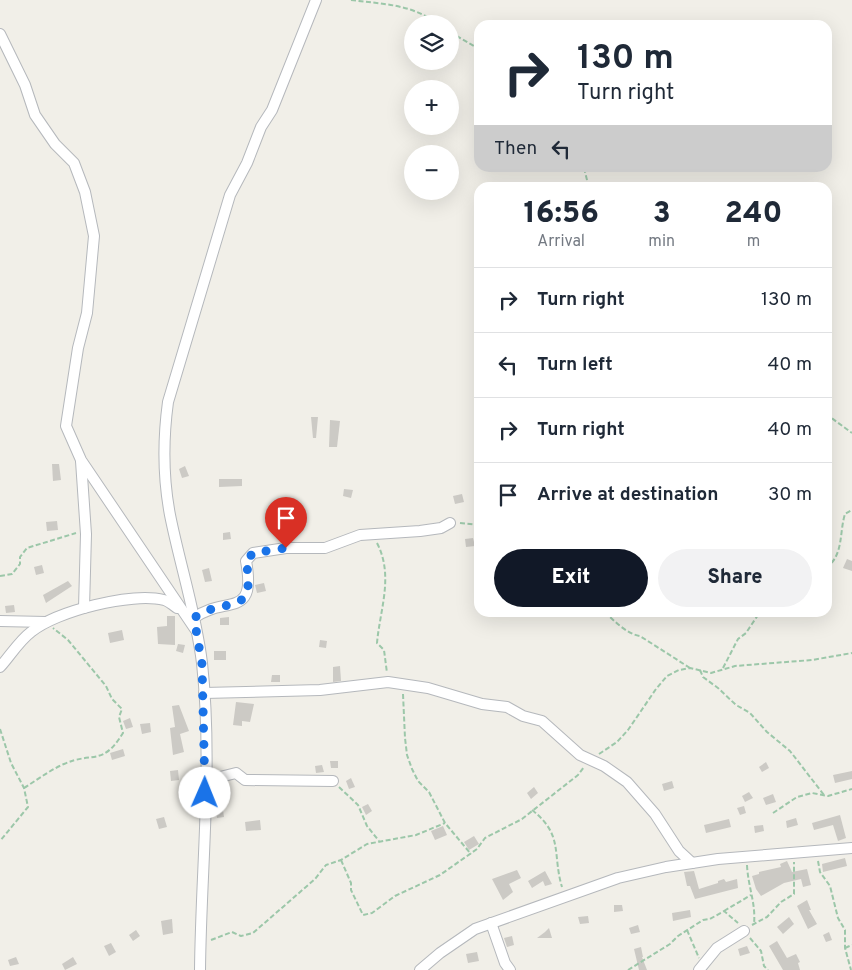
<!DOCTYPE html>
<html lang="en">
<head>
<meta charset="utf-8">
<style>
  :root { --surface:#fff; --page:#f2f2f3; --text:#1f2937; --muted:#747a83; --line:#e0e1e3; --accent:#111827 }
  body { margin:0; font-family:Overpass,sans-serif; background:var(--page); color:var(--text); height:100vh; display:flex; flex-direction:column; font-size:19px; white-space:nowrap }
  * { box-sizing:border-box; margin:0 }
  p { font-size:16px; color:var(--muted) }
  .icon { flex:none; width:28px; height:28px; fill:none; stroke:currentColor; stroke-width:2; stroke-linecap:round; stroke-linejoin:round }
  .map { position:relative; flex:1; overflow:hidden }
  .sheet { position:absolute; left:474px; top:182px; width:358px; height:435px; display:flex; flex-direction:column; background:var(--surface); border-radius:15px; box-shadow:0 5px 20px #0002 }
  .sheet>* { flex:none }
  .hud { position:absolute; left:474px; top:20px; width:358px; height:152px; border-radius:15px; box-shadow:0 5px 20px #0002; background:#fff; color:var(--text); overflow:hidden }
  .controls { position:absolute; left:404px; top:15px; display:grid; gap:10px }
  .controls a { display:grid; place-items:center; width:55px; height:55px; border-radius:50%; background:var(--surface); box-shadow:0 5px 20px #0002; font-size:25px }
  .pin { position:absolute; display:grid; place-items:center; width:42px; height:42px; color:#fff; margin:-51px -21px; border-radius:50% 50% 50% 0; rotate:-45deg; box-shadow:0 0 5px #0007 }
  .pin .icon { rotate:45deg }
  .me { position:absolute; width:55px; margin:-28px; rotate:1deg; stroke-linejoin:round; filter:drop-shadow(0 0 4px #0008) }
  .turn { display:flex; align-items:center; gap:18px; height:105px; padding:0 20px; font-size:22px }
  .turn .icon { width:65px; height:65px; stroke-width:2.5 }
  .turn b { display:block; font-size:35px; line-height:42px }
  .then { display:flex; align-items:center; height:48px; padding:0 20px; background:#0003; gap:10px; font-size:19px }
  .eta { display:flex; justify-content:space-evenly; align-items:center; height:85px; text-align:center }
  .eta b { font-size:30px; font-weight:800; line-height:35px }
  .primary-button { display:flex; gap:10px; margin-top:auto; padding:10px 20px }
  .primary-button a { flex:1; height:58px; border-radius:30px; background:var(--accent); color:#fff; font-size:20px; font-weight:800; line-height:58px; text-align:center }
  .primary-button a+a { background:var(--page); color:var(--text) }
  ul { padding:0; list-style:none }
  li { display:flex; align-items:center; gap:15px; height:65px; padding:0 20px; border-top:1px solid var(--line) }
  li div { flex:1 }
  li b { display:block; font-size:19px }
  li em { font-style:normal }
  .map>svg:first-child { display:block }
</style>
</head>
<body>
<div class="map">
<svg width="852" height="970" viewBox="0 0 852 970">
  <rect width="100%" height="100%" fill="#f1efe8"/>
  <!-- building -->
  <g fill="#cccac5">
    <path d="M311,417H318L316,438H313Z"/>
    <path d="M330,420L340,421L337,447H329Z"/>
    <path d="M52,464H59L61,480L53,481Z"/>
    <path d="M185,466L189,476L182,478L179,469Z"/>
    <path d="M219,479H242V486L219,487Z"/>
    <path d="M344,489L353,490L351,498L343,496Z"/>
    <path d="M462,494L464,502L455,504L453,496Z"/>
    <path d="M57,521L58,530L47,531L46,522Z"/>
    <path d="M230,532L231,539L223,540V533Z"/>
    <path d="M473,538L475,546L466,547L465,539Z"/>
    <path d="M847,559L852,561V571L843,568Z"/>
    <path d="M42,565L44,573L36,575L34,567Z"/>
    <path d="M209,568L212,581L205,582L202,570Z"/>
    <path d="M68,581L72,586L46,603L43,595Z"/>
    <path d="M264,583L266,591L257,593L255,585Z"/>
    <path d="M14,605L15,612L6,613L5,606Z"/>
    <path d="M167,616H175V645L158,644L157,627L167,626Z"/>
    <path d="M229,617V625H220V618Z"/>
    <path d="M122,630L124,640L110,643L108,633Z"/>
    <path d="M320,640L327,641L326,648L319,647Z"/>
    <path d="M178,644L185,645L183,653L176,651Z"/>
    <rect x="214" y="651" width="12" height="9"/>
    <path d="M340,666L341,681L333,682V667Z"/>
    <path d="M272,675H280V682H271Z"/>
    <path d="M236,702L254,704L250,722L242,721V726L233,725Z"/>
    <path d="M179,705L189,731L180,734L184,752L173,755L170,728L175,727L172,706Z"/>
    <path d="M130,718L133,727L126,729L123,721Z"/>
    <path d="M150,723L151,732L142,734L140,724Z"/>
    <path d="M123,749L125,756L112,760L110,753Z"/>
    <path d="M330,761H338V768H331Z"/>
    <path d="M766,762L769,768L762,772L759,767Z"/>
    <path d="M322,765L324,772L316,773L315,766Z"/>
    <path d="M178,770L179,780L171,781L170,771Z"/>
    <path d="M852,771V779L835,783L833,775Z"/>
    <path d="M351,778L355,787L349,789L346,781Z"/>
    <path d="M672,781L674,788L664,791L662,784Z"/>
    <path d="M534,787L538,793L531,799L527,793Z"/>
    <path d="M749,792L753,798L745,802L742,796Z"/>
    <path d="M773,794L776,802L766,805L763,798Z"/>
    <path d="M368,804L372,811L366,815L362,807Z"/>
    <path d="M744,806L746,813L740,815L737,808Z"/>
    <path d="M223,810L224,817L217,818L216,812Z"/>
    <path d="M840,815L846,838L838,841L833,825L814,830L812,823Z"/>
    <path d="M164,817L167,827L159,829L156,819Z"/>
    <path d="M796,818L798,825L787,828L786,821Z"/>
    <path d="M729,819L731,827L706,833L704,825Z"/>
    <path d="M260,820L261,830L246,831L245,822Z"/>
    <path d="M763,825L764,831L755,833L754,826Z"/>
    <path d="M443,826L447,835L435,840L431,831Z"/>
    <path d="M474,836L479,844L469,850L464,842Z"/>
    <path d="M845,858L847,866L823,872L822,864Z"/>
    <path d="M787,861L792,872L807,869L811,885L803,887L801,879L784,883L761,896L756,889L752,876L759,874V872L781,867L780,864Z"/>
    <path d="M517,870L521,878L509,884L513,892L503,900L492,879Z"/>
    <path d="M545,871L552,884L545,886L543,881L532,888L528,881Z"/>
    <path d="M694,871L699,889L718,883V881L724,879L726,882L737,879L738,888L695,899L690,886H687L684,872Z"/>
    <path d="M807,900L811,910H809L817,924L808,929L797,906Z"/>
    <path d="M614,905H622L623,911L614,912Z"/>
    <path d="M690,910L691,917L673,921L672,913Z"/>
    <path d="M588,916L589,923L580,924L578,917Z"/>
    <path d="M789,917L794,924L783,934L777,927Z"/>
    <path d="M172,919L173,933L163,935L161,921Z"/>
    <path d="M638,925L640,932L631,934L629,928Z"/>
    <path d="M549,928L552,938H537L545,932Z"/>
    <path d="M136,930L140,936L133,941L129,935Z"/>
    <path d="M829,932L832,940L826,942L823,935Z"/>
    <path d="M512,936L514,945L507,947L504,938Z"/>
    <path d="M777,941L787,958L796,954L800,962L798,963L800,970H783L769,946Z"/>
    <path d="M111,943L116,952L109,956L104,946Z"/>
    <path d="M747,946L750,953L740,956L738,949Z"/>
    <path d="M641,947L643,957H642L647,970H639L634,949Z"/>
    <path d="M477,952L479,961L468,963L466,954Z"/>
    <path d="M16,957L19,964L10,966L8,960Z"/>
    <path d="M73,957L77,964L65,970L62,964Z"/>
  </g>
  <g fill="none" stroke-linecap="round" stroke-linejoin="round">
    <!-- minor casing -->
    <g stroke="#b5b8bc" stroke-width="12">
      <g id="minor">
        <path d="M0,34L25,85L35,115L55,144L74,163L85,192L94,236L87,313L78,348L66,426L81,460L195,629"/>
        <path d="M81,461L86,534L84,608"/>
        <path d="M194,618C225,595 257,620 246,561L253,553L286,548H325L360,535L420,531L441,528L450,523"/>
        <path d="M0,621L46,622"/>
        <path d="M0,667C10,656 19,641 31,632C56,611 132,592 164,600C168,601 173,605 177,608"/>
        <path d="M204,693L320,690L388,682L428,688L482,704L507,707L523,716L542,721L580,755L604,766L627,782L655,814L679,851L692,863"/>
        <path d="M205,777H220L236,773L245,780L333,781"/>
        <path d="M491,923L505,963L510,970"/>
        <path d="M200,970C201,868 213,765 202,663C196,613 180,565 170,515C163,478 163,439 168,402L230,195L247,163L261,127L272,110L316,0"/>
        <path d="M420,970L440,953L475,929L618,878L666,867L718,859L852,848"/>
        <path d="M699,970L717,948L744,931"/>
      </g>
    </g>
    <!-- path -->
    <g stroke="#9cc7a9" stroke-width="2" stroke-dasharray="5 2.5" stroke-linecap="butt">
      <path d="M351,0C382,4 412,4 438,24"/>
      <path d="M450,32L479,49"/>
      <path d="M584,168L589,188"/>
      <path d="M826,414L852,433"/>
      <path d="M460,523L479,525"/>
      <path d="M377,543C394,576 380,609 377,643L384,650L387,673"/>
      <path d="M826,568C844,555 839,533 845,514L852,510"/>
      <path d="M0,576L12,574L20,564V557L27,548L76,533"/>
      <path d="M605,612C614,621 627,634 640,636L690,668"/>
      <path d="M723,668L738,639L746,633L760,612"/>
      <path d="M700,670L703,677L718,688L736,705L750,713L767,732L790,751L824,795"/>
      <path d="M403,694L405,738L407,755L412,769L418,781L429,792L445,823L471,854"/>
      <path d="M0,729L11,763L24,788L28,807L0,841"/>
      <path d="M599,754L617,742L628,730L656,689L667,676L679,670L690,668L711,673L735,666L812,660L852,653"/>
      <path d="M339,787L358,805L367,826L379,841"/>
      <path d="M24,788C37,780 50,770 64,764C93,751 102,767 123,733L119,717L122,709L112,699L106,686L68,640L53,628"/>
      <path d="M532,810C564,835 552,854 562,887"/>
      <path d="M773,813L797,797L812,793L828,796L852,789"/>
      <path d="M341,860L351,883V890L363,915L372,913L395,896L440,875L477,849L485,838L522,819L578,775L584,767"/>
      <path d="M818,861L820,872L830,886L838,918L845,930V948L851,970"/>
      <path d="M747,865C748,887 756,903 754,924"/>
      <path d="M724,911L751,895"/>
      <path d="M752,925L767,917L781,902L794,894V862"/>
      <path d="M687,930L699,958"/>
      <path d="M750,938L761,951L764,966L768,970"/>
      <path d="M211,940L232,932L241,936L253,933L315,879L326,865L341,860L367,844L416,835L445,823"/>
      <path d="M845,948L852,945"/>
      <path d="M628,970L670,944L678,936L703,920L710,919L724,911L738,923"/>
    </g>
    <!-- minor -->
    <use href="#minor" stroke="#fff" stroke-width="10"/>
  </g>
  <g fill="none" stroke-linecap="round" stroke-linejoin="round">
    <!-- route -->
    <path stroke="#1a73e8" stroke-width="9" stroke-dasharray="0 16.2" d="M205,793L202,664L194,618C225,595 257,620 246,561L253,553L286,548"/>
  </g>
</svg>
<div class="controls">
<a><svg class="icon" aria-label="layers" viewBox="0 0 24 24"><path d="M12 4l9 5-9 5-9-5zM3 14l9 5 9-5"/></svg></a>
<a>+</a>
<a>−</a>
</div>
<div class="pin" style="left:286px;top:548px;background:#d93025"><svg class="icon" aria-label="arrive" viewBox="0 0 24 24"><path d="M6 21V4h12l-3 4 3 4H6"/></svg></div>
<svg class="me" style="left:205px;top:793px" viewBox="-20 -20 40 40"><circle r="19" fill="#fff"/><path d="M0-13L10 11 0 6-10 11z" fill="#1a73e8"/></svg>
<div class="hud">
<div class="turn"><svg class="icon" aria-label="right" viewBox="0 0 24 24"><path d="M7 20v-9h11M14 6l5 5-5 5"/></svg><div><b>130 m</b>Turn right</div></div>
<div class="then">Then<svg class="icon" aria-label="left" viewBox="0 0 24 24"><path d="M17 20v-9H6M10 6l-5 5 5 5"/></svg></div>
</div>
<section class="sheet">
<div class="eta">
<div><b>16:56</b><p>Arrival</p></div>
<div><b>3</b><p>min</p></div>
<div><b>240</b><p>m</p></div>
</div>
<ul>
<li><svg class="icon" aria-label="right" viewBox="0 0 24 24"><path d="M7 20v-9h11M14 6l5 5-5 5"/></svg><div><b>Turn right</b></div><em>130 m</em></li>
<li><svg class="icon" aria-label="left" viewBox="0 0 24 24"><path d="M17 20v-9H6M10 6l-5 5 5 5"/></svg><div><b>Turn left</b></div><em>40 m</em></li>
<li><svg class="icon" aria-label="right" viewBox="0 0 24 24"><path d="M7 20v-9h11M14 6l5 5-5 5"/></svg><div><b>Turn right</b></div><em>40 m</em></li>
<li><svg class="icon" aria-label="arrive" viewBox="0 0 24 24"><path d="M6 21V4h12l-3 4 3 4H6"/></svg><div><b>Arrive at destination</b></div><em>30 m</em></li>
</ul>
<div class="primary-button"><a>Exit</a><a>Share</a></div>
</section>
</div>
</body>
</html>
